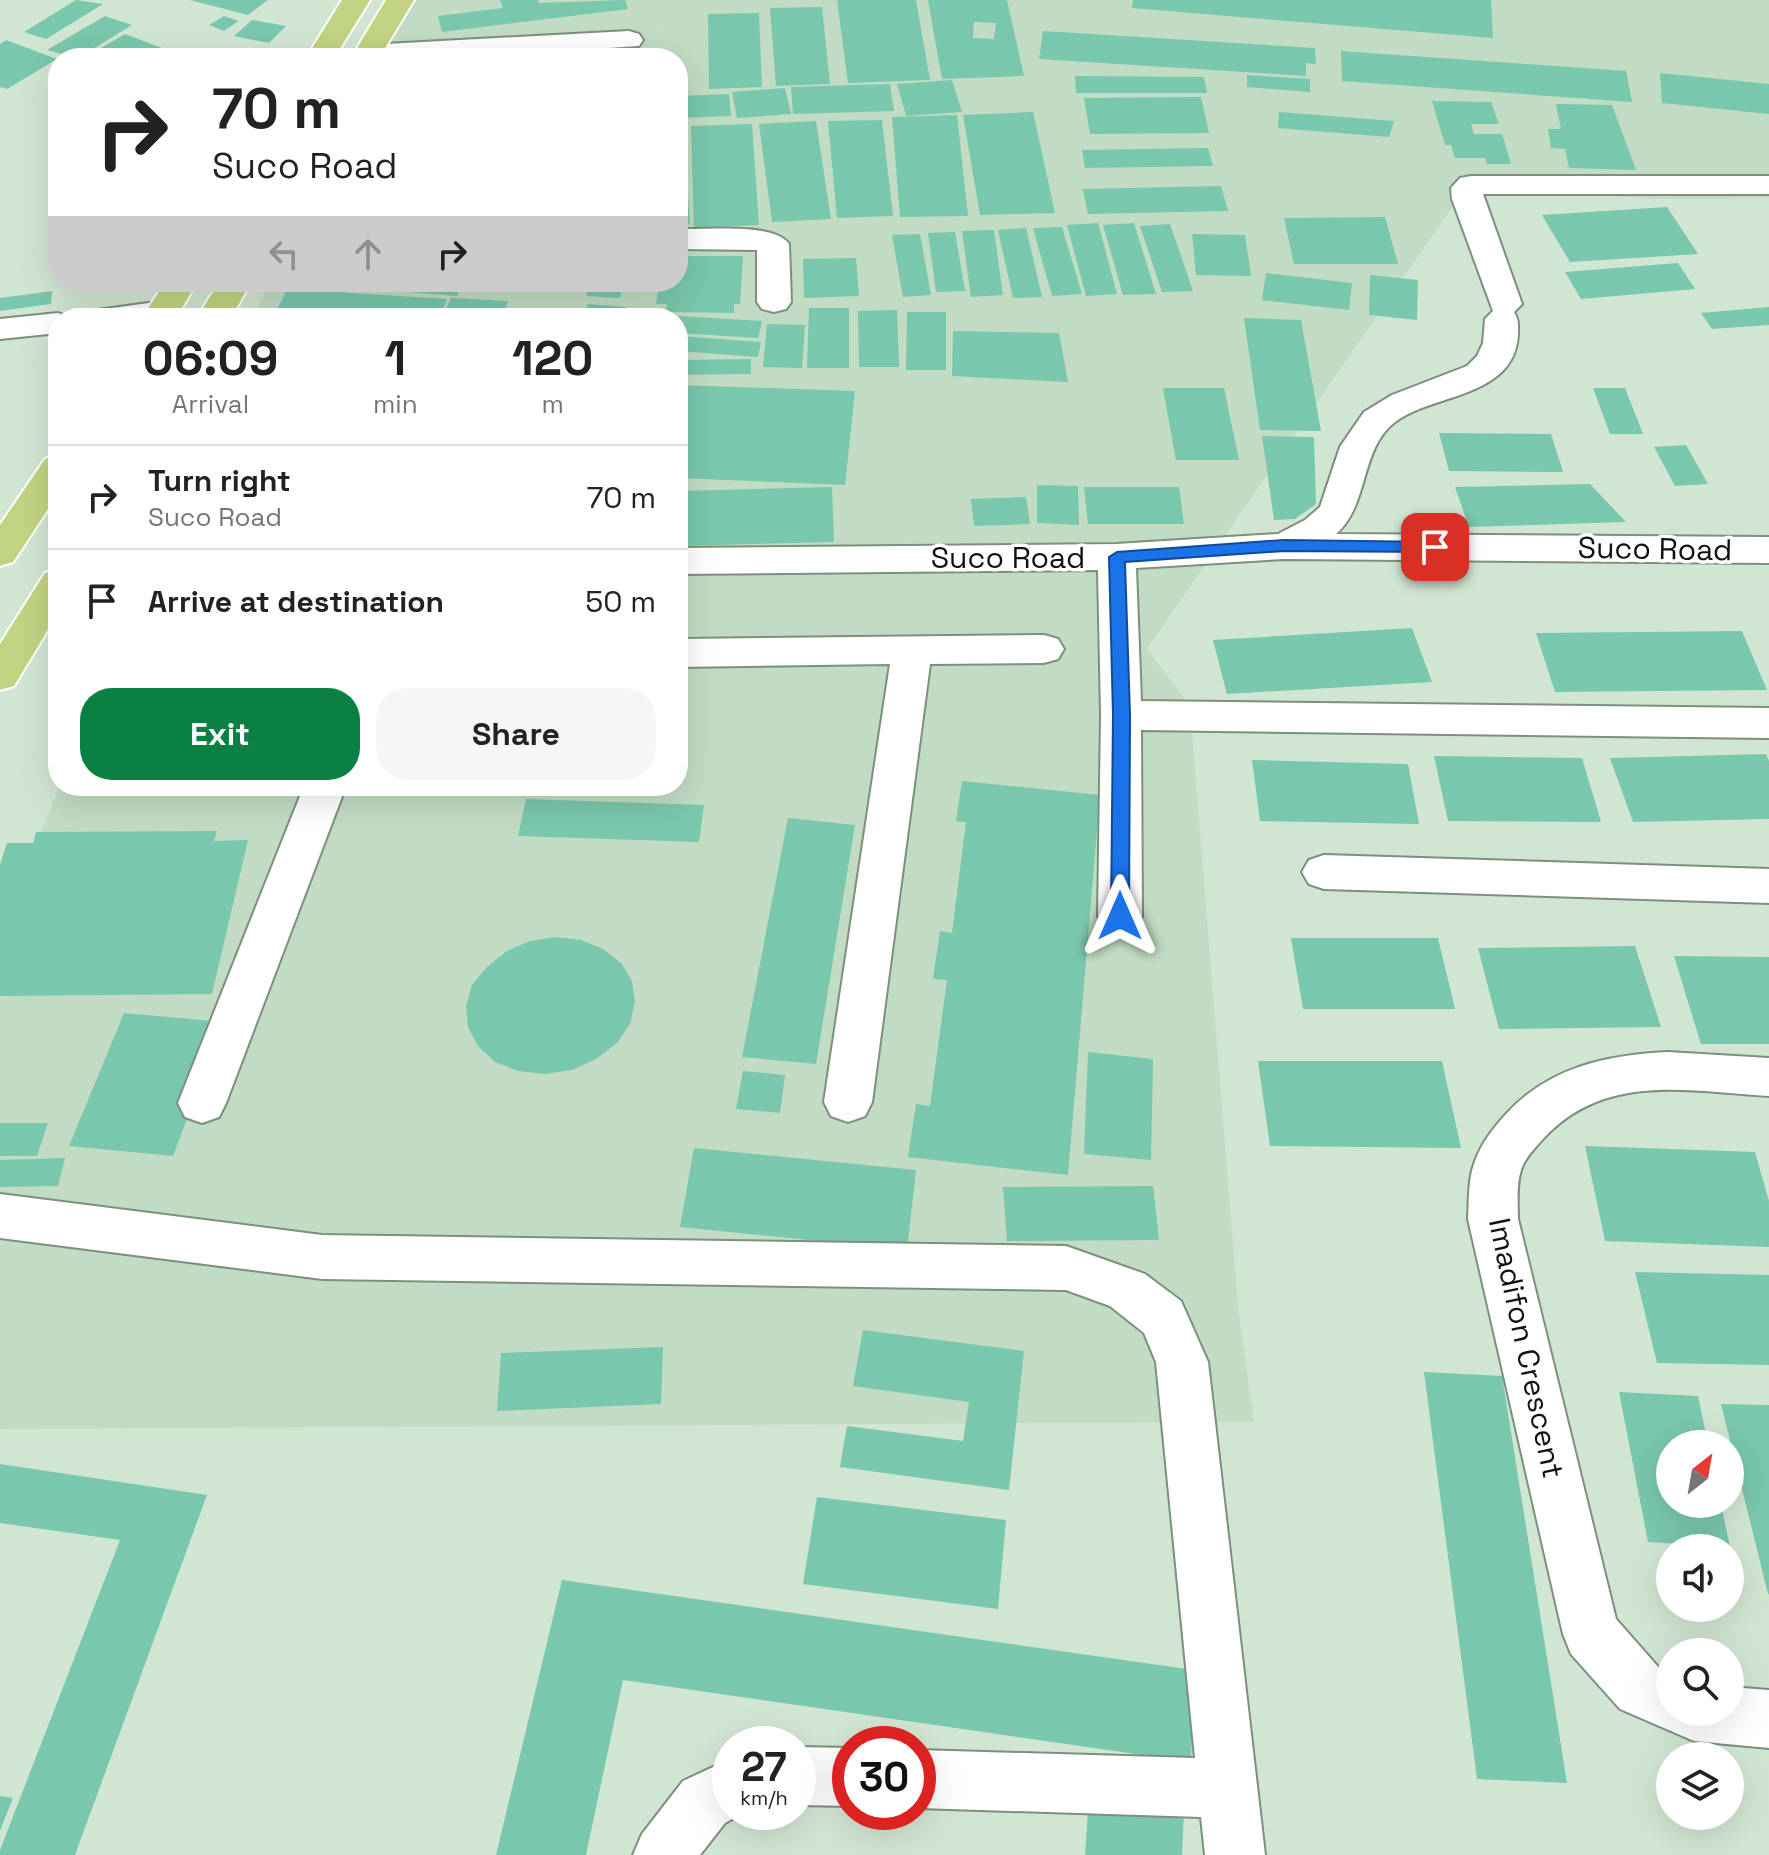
<!DOCTYPE html>
<html lang="en">
<head>
<meta charset="utf-8">
<style>
  :root { --surface:#fff; --page:#f6f6f6; --text:#222; --muted:#767676; --line:#e0e0e0; --accent:#0b8043 }
  body { margin:0; font-family:"Space Grotesk",sans-serif; background:var(--page); color:var(--text); height:100vh; display:flex; flex-direction:column; font-size:30px; white-space:nowrap }
  * { box-sizing:border-box; margin:0 }
  p { font-size:26px; color:var(--muted) }
  .icon { flex:none; width:44px; height:44px; fill:none; stroke:currentColor; stroke-width:2; stroke-linecap:round; stroke-linejoin:round }
  .map { position:relative; flex:1; overflow:hidden }
  .drawer { position:absolute; left:48px; top:308px; width:640px; height:488px; display:flex; flex-direction:column; background:var(--surface); border-radius:32px; box-shadow:0 8px 32px #0002 }
  .drawer>* { flex:none }
  .top-card { position:absolute; left:48px; top:48px; width:640px; height:244px; border-radius:32px; box-shadow:0 8px 32px #0002; background:#fff; color:var(--text); overflow:hidden }
  .needle { width:52px; rotate:31deg }
  .controls { position:absolute; left:1656px; top:1430px; display:grid; gap:16px }
  .controls a { display:grid; place-items:center; width:88px; height:88px; border-radius:50%; background:var(--surface); box-shadow:0 8px 32px #0002; font-size:40px }
  .speed { position:absolute; left:712px; top:1726px; display:flex; gap:16px; font-size:40px; font-weight:700; text-align:center }
  .speed>* { display:grid; place-content:center; width:104px; height:104px; border-radius:50%; background:var(--surface); box-shadow:0 8px 32px #0002; line-height:1 }
  .speed small { font-size:20px; font-weight:400 }
  .speed .limit { border:12px solid #d22; background:#fff; color:#111 }
  .pin { position:absolute; display:grid; place-items:center; width:68px; height:68px; color:#fff; margin:-34px; border-radius:16px; box-shadow:0 4px 12px #0006 }
  .me { position:absolute; width:88px; margin:-44px; rotate:0deg; stroke-linejoin:round; filter:drop-shadow(0 0 6px #0008) }
  .turn { display:flex; align-items:center; gap:28px; height:168px; padding:0 32px; font-size:36px }
  .turn .icon { width:104px; height:104px; stroke-width:2.5 }
  .turn b { display:block; font-size:56px; line-height:68px }
  .lanes { display:flex; align-items:center; height:76px; padding:0 32px; background:#0003; justify-content:center; gap:40px; direction:ltr }
  .lanes .off { opacity:.35 }
  .eta { display:flex; justify-content:space-evenly; align-items:center; height:136px; text-align:center }
  .eta b { font-size:48px; font-weight:600; line-height:56px }
  .primary-button { display:flex; gap:16px; margin-top:auto; padding:16px 32px }
  .primary-button a { flex:1; height:92px; border-radius:32px; background:var(--accent); color:#fff; font-size:32px; font-weight:600; line-height:92px; text-align:center }
  .primary-button a+a { background:var(--page); color:var(--text) }
  ul { padding:0; list-style:none }
  li { display:flex; align-items:center; gap:24px; height:104px; padding:0 32px; border-top:2px solid var(--line) }
  li div { flex:1 }
  li b { display:block; font-size:30px }
  li em { font-style:normal }
  .map>svg:first-child { display:block }
</style>
</head>
<body>
<div class="map">
<svg width="1769" height="1855" viewBox="0 0 1769 1855">
  <rect width="100%" height="100%" fill="#d1e6d2"/>
  <!-- built -->
  <path fill="#c1dcc2" d="M415,0H1769V198L1658,199L1466,187L1147,649L1190,706L1238,1307L1254,1422L0,1429V932L60,786H678V318H252L270,282H678V58H378Z"/>
  <!-- building -->
  <g fill="#79c7ac" fill-rule="evenodd">
    <path d="M76,0L103,4L46,39L24,32Z"/>
    <path d="M190,0H268L248,15Z"/>
    <path d="M500,0H538L539,3L625,0L628,9L442,32L438,16L503,8Z"/>
    <path d="M837,0H916L930,80L848,83Z"/>
    <path d="M928,0H1007L1024,76L942,79ZM974,22L996,23L994,39L973,38Z"/>
    <path d="M1133,0H1491L1493,38L1132,8Z"/>
    <path d="M822,7L830,84L776,86L770,8Z"/>
    <path d="M759,13L762,87L709,89L708,14Z"/>
    <path d="M105,16L132,25L78,58L47,50Z"/>
    <path d="M224,16L239,21L224,31L209,25Z"/>
    <path d="M252,20L286,26L269,43L234,36Z"/>
    <path d="M1043,31L1315,48L1316,64L1306,63V76L1039,59Z"/>
    <path d="M125,34L188,58H84Z"/>
    <path d="M6,40L57,59L7,89L0,87V44Z"/>
    <path d="M1341,51L1626,71L1632,102L1342,81Z"/>
    <path d="M1660,73L1769,84V114L1662,103Z"/>
    <path d="M1247,75L1310,79V92L1247,87Z"/>
    <path d="M1075,76L1204,77L1207,93H1076Z"/>
    <path d="M952,80L962,112L906,116L897,84Z"/>
    <path d="M890,84L894,111L793,114L791,87Z"/>
    <path d="M785,88L791,114L737,118L732,92Z"/>
    <path d="M729,94L731,116L678,118V96Z"/>
    <path d="M1201,97L1209,133L1090,134L1084,98Z"/>
    <path d="M1432,101L1491,102L1499,124H1471L1474,134H1502L1511,164H1487L1485,158H1455L1451,145H1445Z"/>
    <path d="M1556,104L1612,105L1636,170L1569,168L1565,149L1551,148L1548,129H1561Z"/>
    <path d="M1033,112L1055,213L980,215L963,115Z"/>
    <path d="M1279,112L1394,121L1389,137L1278,128Z"/>
    <path d="M957,115L968,216L900,217L892,117Z"/>
    <path d="M882,120L893,216L837,218L828,121Z"/>
    <path d="M816,121L831,219L772,222L759,124Z"/>
    <path d="M752,124L759,225L694,228L691,126Z"/>
    <path d="M678,126H683L690,224L678,225Z"/>
    <path d="M1208,148L1213,166L1085,168L1082,150Z"/>
    <path d="M1221,186L1228,211L1088,214L1083,189Z"/>
    <path d="M1667,207L1698,254L1570,262L1542,215Z"/>
    <path d="M1385,217L1398,264H1294L1284,218Z"/>
    <path d="M1098,223L1117,294L1086,296L1067,225Z"/>
    <path d="M1134,223L1156,294L1123,295L1103,225Z"/>
    <path d="M1170,224L1193,291L1162,292L1140,226Z"/>
    <path d="M1062,227L1082,294L1052,296L1033,228Z"/>
    <path d="M1026,228L1042,297L1013,298L998,230Z"/>
    <path d="M994,230L1003,295L971,297L962,231Z"/>
    <path d="M955,232L965,291L936,292L928,233Z"/>
    <path d="M920,234L931,295L903,297L892,235Z"/>
    <path d="M1192,234L1245,235L1251,276L1196,275Z"/>
    <path d="M678,256H743L740,304H734V313L666,312L667,304H656L659,282H678Z"/>
    <path d="M856,258L859,296L804,298L803,259Z"/>
    <path d="M1678,263L1695,289L1581,299L1565,272Z"/>
    <path d="M1266,273L1352,283L1349,310L1262,300Z"/>
    <path d="M1370,275L1418,280L1417,320L1369,315Z"/>
    <path d="M285,282H462L457,296Z"/>
    <path d="M590,282H624L620,298L586,296Z"/>
    <path d="M287,289L447,299L440,318H273Z"/>
    <path d="M52,291L51,304L0,311V298Z"/>
    <path d="M451,298L508,301L502,318H442Z"/>
    <path d="M588,304L626,307L622,318H584Z"/>
    <path d="M1769,307V325L1712,329L1701,313Z"/>
    <path d="M809,308H849V368H807Z"/>
    <path d="M897,310L899,367H859L858,311Z"/>
    <path d="M907,312H946V370H906Z"/>
    <path d="M655,314L678,316L762,321L758,338L678,333V318H654Z"/>
    <path d="M1244,318L1301,320L1321,431L1260,430Z"/>
    <path d="M767,324L805,325L802,368L763,367Z"/>
    <path d="M953,331L1059,333L1068,382L952,376Z"/>
    <path d="M678,336L761,342L758,357L678,351Z"/>
    <path d="M751,359V374L678,375V360Z"/>
    <path d="M678,385L855,391L845,485L678,478Z"/>
    <path d="M1163,388H1224L1239,460H1176Z"/>
    <path d="M1593,388H1625L1643,434H1610Z"/>
    <path d="M1439,433L1551,434L1563,472L1449,471Z"/>
    <path d="M1262,436L1314,437L1316,504L1295,519L1274,520Z"/>
    <path d="M1686,445L1708,484L1675,486L1654,447Z"/>
    <path d="M1590,484L1626,522L1469,527L1455,487Z"/>
    <path d="M1037,485L1078,486L1079,525L1037,523Z"/>
    <path d="M832,487L834,542L678,546V491Z"/>
    <path d="M1084,487H1179L1184,524H1088Z"/>
    <path d="M1026,497L1030,524L974,526L971,499Z"/>
    <path d="M1412,628L1432,682L1227,694L1213,640Z"/>
    <path d="M1742,631L1767,690L1555,692L1536,633Z"/>
    <path d="M1766,754L1769,761V819L1633,822L1610,758Z"/>
    <path d="M1434,756L1582,758L1601,822L1448,821Z"/>
    <path d="M1252,760L1408,764L1419,824L1260,821Z"/>
    <path d="M962,781L1100,795L1068,1175L908,1157L916,1104L930,1106L947,980L933,979L940,931L952,933L966,822L956,821Z"/>
    <path d="M526,799L704,805L699,842L518,836Z"/>
    <path d="M788,818L855,825L816,1064L742,1057Z"/>
    <path d="M217,831L214,841L248,840L212,994L0,996V865L7,843H33L36,832Z"/>
    <path d="M556,937L581,940L603,949L621,963L632,981L635,1002L630,1024L617,1043L596,1059L572,1070L545,1074L518,1071L495,1062L478,1046L468,1027L466,1006L472,985L487,967L507,951L530,941Z"/>
    <path d="M1291,938H1438L1455,1009H1303Z"/>
    <path d="M1635,946L1661,1027L1499,1029L1478,948Z"/>
    <path d="M1674,956L1769,957V1044H1701Z"/>
    <path d="M124,1013L224,1022L173,1156L69,1146Z"/>
    <path d="M1088,1052L1153,1059L1151,1160L1084,1154Z"/>
    <path d="M1258,1061H1442L1461,1148L1270,1146Z"/>
    <path d="M743,1071L785,1075L780,1113L736,1109Z"/>
    <path d="M0,1123H48L37,1156H0Z"/>
    <path d="M1585,1146L1755,1152L1769,1201V1247L1605,1241Z"/>
    <path d="M694,1148L916,1170L907,1250L680,1227Z"/>
    <path d="M65,1158L58,1186L0,1187V1160Z"/>
    <path d="M1153,1186L1159,1240L1007,1241L1003,1187Z"/>
    <path d="M1635,1272L1769,1275V1365L1657,1363Z"/>
    <path d="M863,1330L1024,1351L1009,1490L840,1467L847,1426L963,1441L969,1402L853,1386Z"/>
    <path d="M663,1347L661,1404L497,1411L501,1353Z"/>
    <path d="M1424,1372L1502,1376L1567,1783L1477,1779Z"/>
    <path d="M1619,1392L1698,1396L1708,1444H1670V1504H1721L1730,1547L1648,1542Z"/>
    <path d="M1721,1404L1769,1405V1594H1768Z"/>
    <path d="M0,1464L207,1495L75,1855H0V1850L120,1540L0,1523Z"/>
    <path d="M817,1497L1006,1520L998,1609L803,1584Z"/>
    <path d="M562,1580L1194,1670L1191,1762L623,1680L586,1855H496Z"/>
    <path d="M0,1796L13,1798L0,1831Z"/>
    <path d="M1089,1797L1184,1811L1182,1855H1085Z"/>
  </g>
  <g fill="none" stroke-linecap="round" stroke-linejoin="round">
    <!-- minor casing -->
    <g stroke="#7c907d" stroke-width="4">
      <g id="minor">
        <path d="M629,31L639,34L643,40L639,46L454,58H355L353,54L357,48L367,45Z"/>
        <path d="M1471,176H1769V194H1483L1522,304L1514,312C1519,320 1518,325 1518,335C1514,398 1434,393 1395,422C1359,450 1370,504 1336,534L1769,537V563L1284,559L1136,568L1141,701L1769,708V738L1141,730L1142,916L1135,928L1120,933L1105,928L1098,916L1101,715L1098,570L678,574V548L1116,544L1278,534L1305,520L1320,507L1340,447L1364,412L1392,395L1467,366L1477,356L1483,343L1485,319L1493,311L1452,199L1451,188L1460,178Z"/>
        <path d="M678,229C705,230 774,222 789,244L791,302L786,309L774,312L762,309L757,302V250L678,249Z"/>
        <path d="M163,301L175,304L180,311L175,318H85L90,311Z"/>
        <path d="M58,313L71,318H58V333L0,339V319Z"/>
        <path d="M1044,635L1058,639L1064,649L1058,659L1044,663L930,664L872,1102L865,1116L848,1122L831,1116L824,1102L890,664L678,667V639Z"/>
        <path d="M304,786H346L226,1103L219,1117L202,1123L185,1117L178,1103Z"/>
        <path d="M1324,855L1769,869V903L1324,889L1309,884L1302,872L1309,860Z"/>
        <path d="M1668,1052L1769,1058V1096C1687,1091 1603,1072 1542,1140C1535,1148 1524,1159 1521,1170C1516,1185 1518,1203 1518,1219L1616,1619L1660,1669L1670,1673V1712H1730V1687L1769,1690V1748L1694,1741L1620,1709L1571,1654L1563,1634L1468,1219C1469,1201 1468,1181 1474,1164C1480,1145 1493,1128 1507,1113C1550,1067 1606,1055 1668,1052Z"/>
        <path d="M0,1194L322,1235L1066,1246L1145,1274L1181,1301L1208,1362L1265,1855H1205L1201,1817L918,1808V1750L1195,1758L1156,1362L1144,1333L1110,1306L1066,1290L322,1279L0,1238Z"/>
        <path d="M798,1747L850,1748V1806L798,1805Z"/>
        <path d="M730,1759V1812H745L725,1823L700,1855H633L642,1834L683,1781Z"/>
      </g>
    </g>
    <!-- major casing -->
    <g stroke="#fff" stroke-width="4">
      <g id="major">
        <path d="M342,0H370L334,58H306Z"/>
        <path d="M386,0H414L379,58H351Z"/>
        <path d="M165,282H197L176,318H142Z"/>
        <path d="M219,282H251L231,318H197Z"/>
        <path d="M58,455V494L13,562L0,566V525L45,459Z"/>
        <path d="M58,569V613L14,686L0,690V644L45,573Z"/>
      </g>
    </g>
    <!-- minor -->
    <use href="#minor" fill="#fff" fill-rule="evenodd"/>
    <!-- major -->
    <use href="#major" fill="#c1d482" fill-rule="evenodd"/>
  </g>
  <!-- route -->
  <path fill="#1a73e8" stroke="#114b97" stroke-width="2" d="M1284,540L1435,542L1443,547L1435,552L1284,551L1125,562L1130,715L1129,916L1127,921H1114L1111,916L1113,715L1109,557L1117,552Z"/>
  <g text-anchor="middle" stroke-width="7" stroke-linejoin="round" paint-order="stroke">
    <!-- street labels -->
    <g font-size="30" fill="#0d140d" stroke="#fff">
      <text transform="translate(1655 549) rotate(1)" y="10">Suco Road</text>
      <text x="1008" y="568">Suco Road</text>
      <text transform="translate(1526 1348) rotate(78)" y="10">Imadifon Crescent</text>
    </g>
  </g>
</svg>
<div class="controls">
<a><svg class="needle" viewBox="-14 -14 28 28"><path d="M0-13l5 13h-10z" fill="#e53935"/><path d="M0 13l5-13h-10z" fill="#767676"/></svg></a>
<a><svg class="icon" aria-label="sound" viewBox="0 0 24 24"><path d="M4 9h4l5-4v14l-5-4H4zM17 9q2 3 0 6"/></svg></a>
<a><svg class="icon" aria-label="search" viewBox="0 0 24 24"><circle cx="10" cy="10" r="6"/><path d="M15 15l6 6"/></svg></a>
<a><svg class="icon" aria-label="layers" viewBox="0 0 24 24"><path d="M12 4l9 5-9 5-9-5zM3 14l9 5 9-5"/></svg></a>
</div>
<div class="speed"><div>27<small>km/h</small></div><div class="limit">30</div></div>
<div class="pin" style="left:1435px;top:547px;background:#d93025"><svg class="icon" aria-label="arrive" viewBox="0 0 24 24"><path d="M6 21V4h12l-3 4 3 4H6"/></svg></div>
<svg class="me" style="left:1120px;top:916px" viewBox="-20 -20 40 40"><path d="M0-17L14 15 0 8-14 15z" fill="#1a73e8" stroke="#fff" stroke-width="4"/></svg>
<div class="top-card">
<div class="turn"><svg class="icon" aria-label="right" viewBox="0 0 24 24"><path d="M7 20v-9h11M14 6l5 5-5 5"/></svg><div><b>70 m</b>Suco Road</div></div>
<div class="lanes"><svg class="icon off" aria-label="left" viewBox="0 0 24 24"><path d="M17 20v-9H6M10 6l-5 5 5 5"/></svg><svg class="icon off" aria-label="ahead" viewBox="0 0 24 24"><path d="M12 20V5M6 11l6-6 6 6"/></svg><svg class="icon" aria-label="right" viewBox="0 0 24 24"><path d="M7 20v-9h11M14 6l5 5-5 5"/></svg></div>
</div>
<section class="drawer">
<div class="eta">
<div><b>06:09</b><p>Arrival</p></div>
<div><b>1</b><p>min</p></div>
<div><b>120</b><p>m</p></div>
</div>
<ul>
<li><svg class="icon" aria-label="right" viewBox="0 0 24 24"><path d="M7 20v-9h11M14 6l5 5-5 5"/></svg><div><b>Turn right</b><p>Suco Road</p></div><em>70 m</em></li>
<li><svg class="icon" aria-label="arrive" viewBox="0 0 24 24"><path d="M6 21V4h12l-3 4 3 4H6"/></svg><div><b>Arrive at destination</b></div><em>50 m</em></li>
</ul>
<div class="primary-button"><a>Exit</a><a>Share</a></div>
</section>
</div>
</body>
</html>
